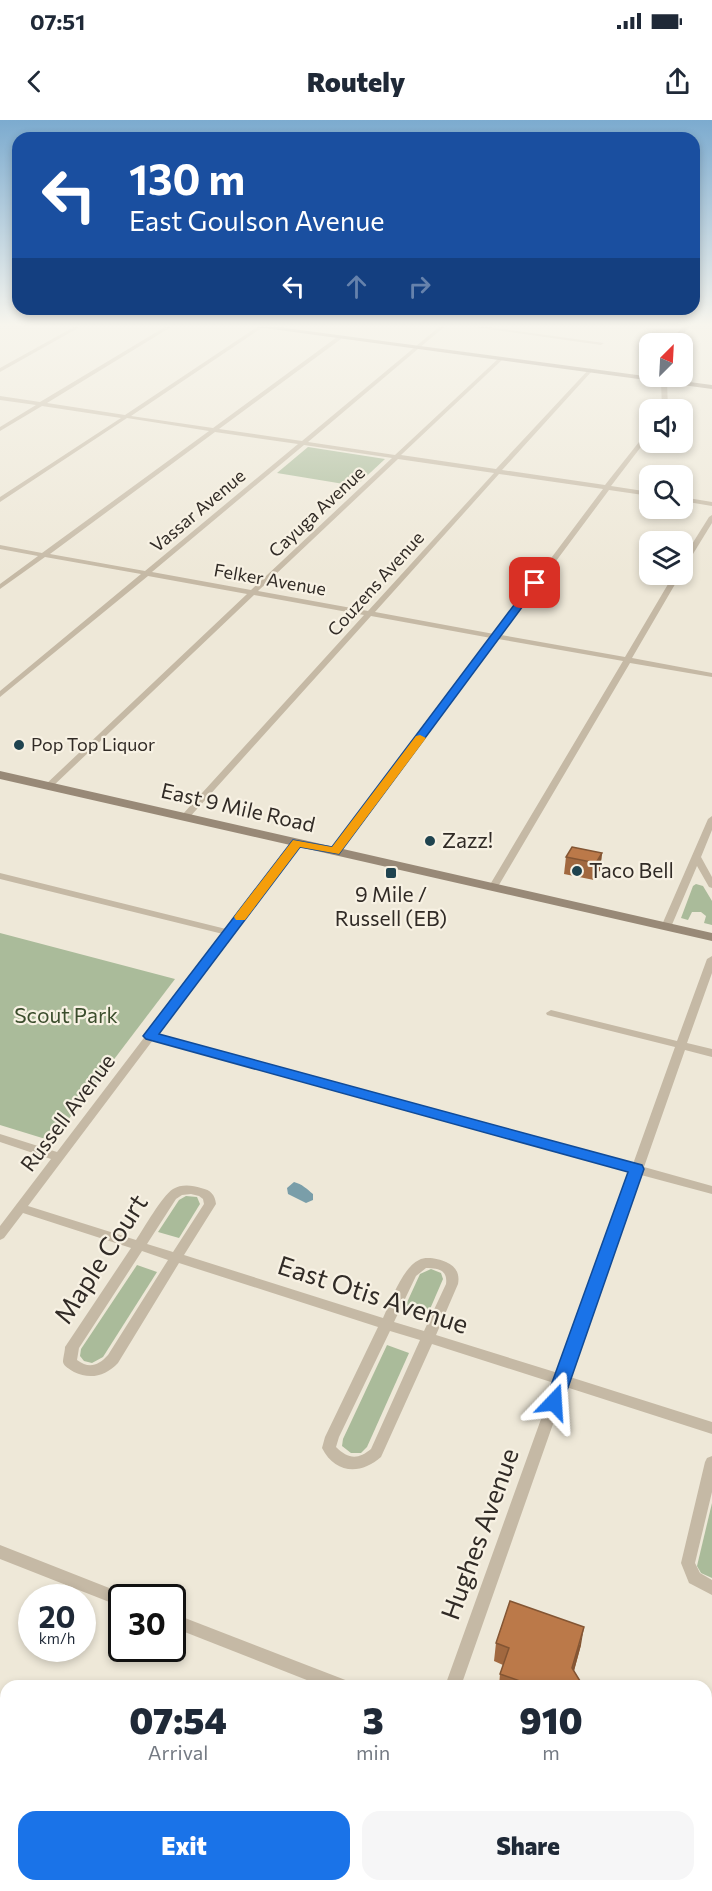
<!DOCTYPE html>
<html lang="en">
<head>
<meta charset="utf-8">
<style>
  :root { --surface:#fff; --page:#f6f6f7; --text:#1f2937; --muted:#747a83; --accent:#1a73e8 }
  body { margin:0; font-family:Commissioner,sans-serif; background:var(--page); color:var(--text); height:100vh; display:flex; flex-direction:column; font-size:22px; white-space:nowrap }
  * { box-sizing:border-box; margin:0 }
  p { font-size:20px; color:var(--muted) }
  .icon { flex:none; width:33px; height:33px; fill:none; stroke:currentColor; stroke-width:2; stroke-linecap:round; stroke-linejoin:round }
  .map { position:relative; flex:1; overflow:hidden }
  .panel { position:absolute; left:0px; top:1560px; width:712px; height:212px; display:flex; flex-direction:column; background:var(--surface); border-radius:18px 18px 0 0; box-shadow:0 3px 9px #0003 }
  .panel>* { flex:none }
  .guide { position:absolute; left:12px; top:12px; width:688px; height:183px; border-radius:18px; box-shadow:0 3px 9px #0003; background:#1a4fa0; color:#fff; overflow:hidden }
  .needle { width:39px; rotate:24deg }
  .controls { position:absolute; left:639px; top:213px; display:grid; gap:12px }
  .controls a { display:grid; place-items:center; width:54px; height:54px; border-radius:12px; background:var(--surface); box-shadow:0 3px 9px #0003; font-size:30px }
  .speed { position:absolute; left:18px; top:1464px; display:flex; gap:12px; font-size:30px; font-weight:700; text-align:center }
  .speed>* { display:grid; place-content:center; width:78px; height:78px; border-radius:50%; background:var(--surface); box-shadow:0 3px 9px #0003; line-height:1 }
  .speed small { font-size:15px; font-weight:400 }
  .speed .limit { border:3px solid #111; border-radius:9px; background:#fff; color:#111 }
  .pin { position:absolute; display:grid; place-items:center; width:51px; height:51px; color:#fff; margin:-26px; border-radius:12px; box-shadow:0 3px 9px #0006 }
  .me { position:absolute; width:66px; margin:-33px; rotate:20deg; stroke-linejoin:round; filter:drop-shadow(0 0 4px #0008) }
  .turn { display:flex; align-items:center; gap:21px; height:126px; padding:0 18px; font-size:27px }
  .turn .icon { width:78px; height:78px; stroke-width:2.5 }
  .turn b { display:block; font-size:42px; line-height:51px }
  .lanes { display:flex; align-items:center; height:57px; padding:0 18px; background:#0003; justify-content:center; gap:30px; direction:ltr }
  .lanes .off { opacity:.35 }
  .eta { display:flex; justify-content:space-evenly; align-items:center; height:102px; text-align:center }
  .eta b { font-size:36px; font-weight:800; line-height:42px }
  .button { display:flex; gap:12px; margin-top:auto; padding:12px 18px }
  .button a { flex:1; height:69px; border-radius:18px; background:var(--accent); color:#fff; font-size:24px; font-weight:800; line-height:69px; text-align:center }
  .button a+a { background:var(--page); color:var(--text) }
  .status { display:flex; justify-content:space-between; align-items:center; height:42px; padding:0 30px; background:var(--surface); direction:ltr }
  .status svg { height:16px; fill:currentColor }
  header { display:flex; justify-content:space-between; align-items:center; height:78px; padding:0 18px; background:var(--surface); font-size:27px; font-weight:800 }
  .map>svg:first-child { display:block }
</style>
</head>
<body>
<div class="status"><b>07:51</b><svg viewBox="0 0 49 12"><path d="M0 12V9h3v3zM5 12V6h3v6zM10 12V3h3v9zM15 12V0h3v12zM26 1h20v11H26zM47 4h2v5h-2z"/></svg></div>
<header><svg class="icon" aria-label="back" viewBox="0 0 24 24"><path d="M15 5l-7 7 7 7"/></svg>Routely<svg class="icon" aria-label="share" viewBox="0 0 24 24"><path d="M12 15V3M7 8l5-5 5 5M5 13v7h14v-7"/></svg></header>
<div class="map">
<svg width="712" height="1771" viewBox="0 0 712 1771">
  <rect width="100%" height="100%" fill="#eee8d8"/>
  <!-- green -->
  <g fill="#aabb9a">
    <path d="M308,327L385,339L356,366L277,353Z"/>
    <path d="M696,764L703,766L712,781V805L704,803L706,796L701,792H692L688,800L681,798L693,766Z"/>
    <path d="M0,813L175,859L52,1021L0,1005Z"/>
    <path d="M186,1076L197,1077L200,1084L179,1118L158,1112L179,1080Z"/>
    <path d="M137,1145L157,1152L103,1237L92,1243L84,1241L80,1236L81,1229Z"/>
    <path d="M431,1149L441,1153L443,1159L427,1196L404,1189L420,1154Z"/>
    <path d="M387,1225L409,1233L367,1327L361,1333H351L342,1326L343,1319Z"/>
    <path d="M712,1383V1458L701,1453L697,1446Z"/>
  </g>
  <!-- water -->
  <path fill="#7a9ea9" d="M294,1062C302,1064 307,1069 313,1074V1080L306,1083L288,1074L287,1068Z"/>
  <g fill="none" stroke-linecap="round" stroke-linejoin="round">
    <!-- street -->
    <g fill="#c5b9a5" fill-rule="evenodd">
      <path d="M74,207H80L0,252V248Z"/>
      <path d="M165,207H171L47,283L125,295L257,207H263L131,296L213,308L337,217H341V219L219,309L302,321L439,207H444L308,322L395,335L500,237L502,240L401,335L496,349L590,248L592,251L502,350L605,365L650,308V315L611,366L650,372V376L609,370L501,515L625,537L674,454H681L632,538L712,553V557L630,543L496,770L493,771L488,768L623,541L498,519L338,733L335,734L330,731L332,729L491,518L371,496L188,699H182L181,697L182,695L364,495L254,475L51,668L48,669L44,666L247,474L148,456L0,577V571L141,454L45,437L0,469V464L38,436L0,429V425L42,433L209,311L127,298L0,382V377L121,298L42,286L0,311V307L36,285L0,280V276L40,282ZM215,312L298,324L145,451L50,434ZM304,325L392,338L251,470L152,452ZM398,339L494,353L368,491L258,471ZM499,354L603,369L494,514L375,492Z"/>
      <path d="M474,207H489L604,223L601,225Z"/>
      <path d="M664,259L667,261L668,290H662L661,261Z"/>
      <path d="M682,377L712,382V386L682,381Z"/>
      <path d="M712,395V403L685,447L682,449V440L709,397Z"/>
      <path d="M712,696V710L701,737L712,757V768L709,767L697,746L671,807L669,809H663L661,807L708,699Z"/>
      <path d="M297,720L300,721L302,723L300,725L158,915L633,1044L675,927L547,895L546,893L551,890L677,921L707,839L712,836V853L687,923L712,929V937L685,930L644,1047L712,1066V1074L641,1055L570,1257L712,1302V1314L566,1267L461,1566H445L554,1263L432,1224L381,1337C361,1355 335,1354 322,1328L325,1317L378,1207L179,1143L118,1243C106,1256 90,1260 74,1252C70,1249 64,1247 63,1242C63,1238 65,1231 65,1227L131,1128L23,1093L4,1118L0,1120V1106L51,1039L0,1022V1014L57,1032L223,814L0,759V753L226,809L294,721ZM153,920L630,1052L558,1253L436,1215L458,1164C460,1154 456,1146 446,1142C439,1139 426,1136 419,1140C402,1148 391,1181 383,1198L184,1135L216,1084C215,1075 211,1070 201,1068C192,1065 181,1064 173,1069C162,1076 144,1108 136,1120L28,1086ZM191,1074L199,1076L203,1079L204,1084L173,1132L147,1124L176,1079L182,1075ZM142,1131L168,1140L108,1235C98,1246 89,1249 77,1240L79,1228ZM426,1148C438,1148 448,1150 446,1164L424,1211L394,1202L416,1156ZM390,1211L420,1220L371,1329C358,1340 348,1339 336,1327L339,1317Z"/>
      <path d="M712,1336V1372L695,1443L700,1453L712,1460V1475L689,1463L681,1443L705,1342L707,1338Z"/>
      <path d="M0,1425L127,1475L129,1478H122V1487L0,1439Z"/>
      <path d="M172,1493L348,1561L350,1566H322L172,1507Z"/>
      <path d="M706,1701L712,1702V1720L706,1718Z"/>
      <path d="M0,1729L6,1732V1750L0,1747Z"/>
      <path d="M50,1766H78L80,1771H52Z"/>
      <path d="M372,1766H390L388,1771H370Z"/>
    </g>
    <!-- secondary -->
    <g fill="#988977" fill-rule="evenodd">
      <path d="M257,207H278L712,265V269Z"/>
      <path d="M682,207H689L676,224H669Z"/>
      <path d="M0,651L712,813V821L0,659Z"/>
    </g>
  </g>
  <!-- wall -->
  <g fill="#a1683f">
    <path d="M602,733L600,750L594,760L564,754L566,737Z"/>
    <path d="M496,1523L581,1525L574,1551L580,1561L579,1566H499L500,1554L503,1545L494,1541Z"/>
  </g>
  <!-- shaded-wall -->
  <g fill="#835533">
    <path d="M602,733L600,750L594,760L596,743Z"/>
    <path d="M584,1507L581,1525L570,1565L580,1561L579,1566H568Z"/>
  </g>
  <!-- building -->
  <g fill="#bb7949" stroke="#835533" stroke-width="1.5">
    <path d="M572,727L602,733L596,743L566,737Z"/>
    <path d="M510,1481L584,1507L572,1548L580,1561L568,1566H534L500,1554L509,1528L496,1523Z"/>
  </g>
  <!-- sky -->
  <linearGradient id="sky" x2="0" y2="1"><stop stop-color="#7cabcf"/><stop offset="0.45" stop-color="#f7f5ed"/><stop offset="1" stop-color="#f7f5ed" stop-opacity="0"/></linearGradient>
  <rect width="712" height="455" fill="url(#sky)"/>
  <!-- route -->
  <path fill="#1a73e8" stroke="#114b97" stroke-width="1.5" d="M532,461L540,463L339,734L300,727L159,914L642,1045L644,1049L563,1282L560,1288L554,1290L548,1288L545,1282L628,1052L146,919L143,916L293,720L332,727Z"/>
  <!-- slow -->
  <path fill="#f59e0b" d="M420,615L426,618L339,734L300,727L245,800H236L234,797L236,794L293,720L332,727L416,616Z"/>
  <!-- markers -->
  <g fill="#1f434f" stroke="#f7f1e3" stroke-width="2">
    <circle cx="19" cy="625" r="6"/>
    <circle cx="430" cy="721" r="6"/>
    <circle cx="577" cy="751" r="6"/>
    <rect x="385" y="747" width="12" height="12" rx="3"/>
  </g>
  <g text-anchor="middle" stroke-width="4.5" stroke-linejoin="round" paint-order="stroke">
    <!-- far-street labels -->
    <g font-size="18" fill="#312b26" stroke="#f7f1e3">
      <text transform="translate(198 391) rotate(-40)" y="6">Vassar Avenue</text>
      <text transform="translate(317 392) rotate(-43)" y="6">Cayuga Avenue</text>
      <text transform="translate(270 460) rotate(10)" y="6">Felker Avenue</text>
      <text transform="translate(376 464) rotate(-48)" y="6">Couzens Avenue</text>
    </g>
    <!-- far-poi labels -->
    <g font-size="18" fill="#312b26" stroke="#f7f1e3" text-anchor="start">
      <text x="31" y="631">Pop Top Liquor</text>
    </g>
    <!-- street labels -->
    <g font-size="21" fill="#312b26" stroke="#f7f1e3">
      <text transform="translate(238 688) rotate(13)" y="7">East 9 Mile Road</text>
      <text transform="translate(68 993) rotate(-53)" y="7">Russell Avenue</text>
    </g>
    <!-- poi labels -->
    <g font-size="21" fill="#312b26" stroke="#f7f1e3" text-anchor="start">
      <text x="442" y="728">Zazz!</text>
      <text x="589" y="758">Taco Bell</text>
      <text x="391" y="782" text-anchor="middle">9 Mile /<tspan x="391" dy="24">Russell (EB)</tspan></text>
    </g>
    <!-- park labels -->
    <g font-size="21" fill="#3b4d2c" stroke="#f7f1e3">
      <text x="66" y="903">Scout Park</text>
    </g>
    <!-- near-street labels -->
    <g font-size="26" fill="#312b26" stroke="#f7f1e3">
      <text transform="translate(101 1139) rotate(-57)" y="9">Maple Court</text>
      <text transform="translate(373 1175) rotate(18)" y="9">East Otis Avenue</text>
      <text transform="translate(480 1414) rotate(-70)" y="9">Hughes Avenue</text>
    </g>
  </g>
</svg>
<div class="controls">
<a><svg class="needle" viewBox="-14 -14 28 28"><path d="M0-13l5 13h-10z" fill="#e53935"/><path d="M0 13l5-13h-10z" fill="#747a83"/></svg></a>
<a><svg class="icon" aria-label="sound" viewBox="0 0 24 24"><path d="M4 9h4l5-4v14l-5-4H4zM17 9q2 3 0 6"/></svg></a>
<a><svg class="icon" aria-label="search" viewBox="0 0 24 24"><circle cx="10" cy="10" r="6"/><path d="M15 15l6 6"/></svg></a>
<a><svg class="icon" aria-label="layers" viewBox="0 0 24 24"><path d="M12 4l9 5-9 5-9-5zM3 14l9 5 9-5"/></svg></a>
</div>
<div class="speed"><div>20<small>km/h</small></div><div class="limit">30</div></div>
<div class="pin" style="left:535px;top:463px;background:#d93025"><svg class="icon" aria-label="arrive" viewBox="0 0 24 24"><path d="M6 21V4h12l-3 4 3 4H6"/></svg></div>
<svg class="me" style="left:554px;top:1282px" viewBox="-20 -20 40 40"><path d="M0-17L14 15 0 8-14 15z" fill="#1a73e8" stroke="#fff" stroke-width="4"/></svg>
<div class="guide">
<div class="turn"><svg class="icon" aria-label="left" viewBox="0 0 24 24"><path d="M17 20v-9H6M10 6l-5 5 5 5"/></svg><div><b>130 m</b>East Goulson Avenue</div></div>
<div class="lanes"><svg class="icon" aria-label="left" viewBox="0 0 24 24"><path d="M17 20v-9H6M10 6l-5 5 5 5"/></svg><svg class="icon off" aria-label="ahead" viewBox="0 0 24 24"><path d="M12 20V5M6 11l6-6 6 6"/></svg><svg class="icon off" aria-label="right" viewBox="0 0 24 24"><path d="M7 20v-9h11M14 6l5 5-5 5"/></svg></div>
</div>
<section class="panel">
<div class="eta">
<div><b>07:54</b><p>Arrival</p></div>
<div><b>3</b><p>min</p></div>
<div><b>910</b><p>m</p></div>
</div>
<div class="button"><a>Exit</a><a>Share</a></div>
</section>
</div>
</body>
</html>
